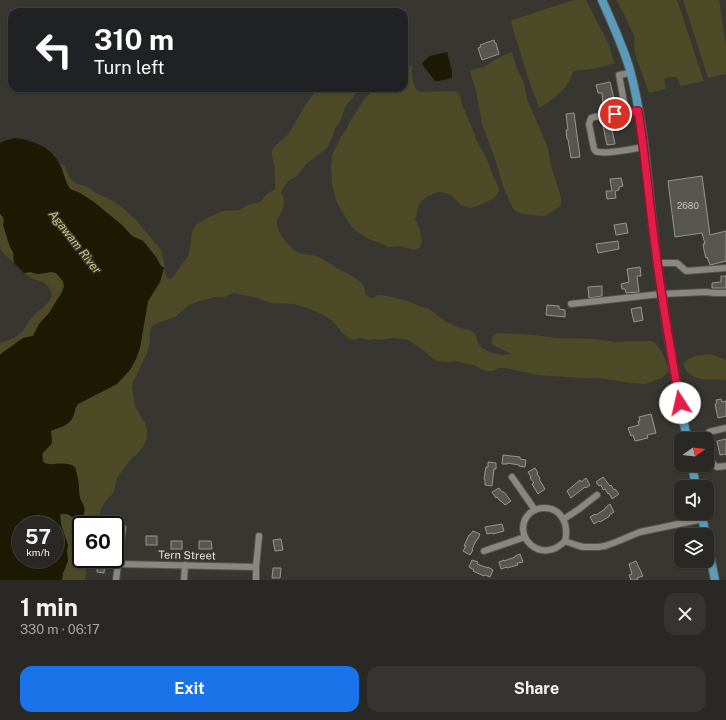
<!DOCTYPE html>
<html lang="en">
<head>
<meta charset="utf-8">
<style>
  :root { --surface:#292824; --page:#353431; --text:#f1f3f6; --muted:#a5a6a6; --line:#454441; --accent:#1a73e8 }
  body { margin:0; font-family:"Public Sans",sans-serif; background:var(--page); color:var(--text); height:100vh; display:flex; flex-direction:column; font-size:15px; white-space:nowrap }
  * { box-sizing:border-box; margin:0 }
  p { font-size:13px; color:var(--muted) }
  .icon { flex:none; width:22px; height:22px; fill:none; stroke:currentColor; stroke-width:2; stroke-linecap:round; stroke-linejoin:round }
  .map { position:relative; height:580px; overflow:hidden }
  .details { display:flex; flex-direction:column; background:var(--surface); flex:1 }
  .details>* { flex:none }
  .banner { position:absolute; left:8px; top:8px; width:400px; height:84px; border-radius:12px; box-shadow:0 1px 3px #0004,0 0 0 1px var(--line); background:#202124; color:#fff; overflow:hidden }
  .needle { width:26px; rotate:76deg }
  .controls { position:absolute; left:674px; top:432px; display:grid; gap:8px }
  .controls a { display:grid; place-items:center; width:40px; height:40px; border-radius:8px; background:var(--surface); box-shadow:0 1px 3px #0004,0 0 0 1px var(--line); font-size:20px }
  .speed { position:absolute; left:12px; top:516px; display:flex; gap:8px; font-size:20px; font-weight:700; text-align:center }
  .speed>* { display:grid; place-content:center; width:52px; height:52px; border-radius:50%; background:var(--surface); box-shadow:0 1px 3px #0004,0 0 0 1px var(--line); line-height:1 }
  .speed small { font-size:10px; font-weight:400 }
  .speed .limit { border:2px solid #111; border-radius:6px; background:#fff; color:#111 }
  .pin { position:absolute; display:grid; place-items:center; width:34px; height:34px; color:#fff; margin:-17px; border:2px solid #fff; border-radius:50%; box-shadow:0 1px 4px #0007 }
  .me { position:absolute; width:44px; margin:-22px; rotate:350deg; stroke-linejoin:round; filter:drop-shadow(0 0 3px #0008) }
  .turn { display:flex; align-items:center; gap:14px; height:84px; padding:0 20px; font-size:18px }
  .turn .icon { width:52px; height:52px; stroke-width:2.5 }
  .turn b { display:block; font-size:28px; line-height:34px }
  .round { display:grid; place-items:center; flex:none; width:42px; height:42px; border-radius:12px; background:var(--page) }
  .overview { display:flex; align-items:center; justify-content:space-between; height:68px; padding:0 20px }
  h1 { font-size:24px; font-weight:700; line-height:30px }
  .cta { display:flex; gap:8px; margin-top:auto; padding:8px 20px }
  .cta a { flex:1; height:46px; border-radius:12px; background:var(--accent); color:#fff; font-size:16px; font-weight:700; line-height:46px; text-align:center }
  .cta a+a { background:var(--page); color:var(--text) }
  .map>svg:first-child { display:block }
</style>
</head>
<body>
<div class="map">
<svg width="726" height="580" viewBox="0 0 726 580">
  <rect width="100%" height="100%" fill="#373630"/>
  <!-- green -->
  <g fill="#4d4a27">
    <path d="M575,0H586L610,47L614,62V63L598,68L574,71C571,75 571,79 568,83C563,92 549,102 541,107H539L529,81L511,22L512,20C533,14 554,5 575,0Z"/>
    <path d="M616,0H677C687,27 694,54 704,81L680,86L677,77H668L664,79L666,89L654,92L649,93L635,54L634,36L624,14Z"/>
    <path d="M683,0H719L726,46V74L708,78Z"/>
    <path d="M511,52L512,53L517,69L524,83L527,99L548,148L551,166L561,197V206L547,215L542,216L522,214L514,210L512,207L503,186L495,159L482,124L476,91L470,72L472,70L484,67L494,60Z"/>
    <path d="M411,65L412,66C411,76 413,83 417,91L424,92L451,91H455L459,94L463,107L475,135V138L486,157L492,173L497,184L499,189L498,193L495,197L492,199L483,204L471,208L461,205L450,194L439,192L435,193L426,197L421,202L418,207L416,217L415,219L420,230L422,243L419,248L414,250L401,246L389,247L369,239L357,232L351,226L340,208L336,200L332,185L331,168L332,155L342,135L346,130L349,123L365,98L376,88H404V70Z"/>
    <path d="M320,88H360L345,107L340,122L335,129L331,140L327,148L306,164L297,176L288,181L281,192C286,202 285,205 280,215C279,216 277,219 277,220C275,231 286,242 293,249C299,255 308,254 316,256C324,259 330,264 337,268C346,273 357,277 363,285C365,288 365,291 365,294L371,298H374C377,295 376,295 379,295C385,295 410,301 415,304C416,304 417,305 418,306C420,307 424,307 427,308C434,312 440,318 447,322C451,324 458,327 461,328C465,329 470,329 473,332C477,335 476,339 478,343C483,352 501,357 511,354C505,350 497,348 492,344C491,338 492,335 498,333L534,335L556,338L594,339L616,342L635,341H650L654,342L661,350L669,369L668,372L662,378L645,384L630,383L598,378H581L537,375L506,368H498L494,371H487L481,369L476,366L456,361L447,362L437,361L431,357L422,349L408,340L403,339L393,338L379,340L375,339L370,340L360,338L354,340L350,339L341,332L338,327L330,319L325,316L310,309L294,304L271,303L257,298L234,293L224,297H215L197,302L189,305L175,317L155,324C153,325 151,326 151,328C149,333 151,340 149,346C148,350 146,354 145,358L144,359L133,382L132,387L135,406L146,425L147,430V438L143,447L136,455L130,460L117,478L114,492L104,503L100,512L99,525H81V559H87L85,580H62L63,573L68,561L67,551L68,545L61,525L60,515C67,512 69,515 75,518L84,507C81,501 78,495 79,489L58,463C52,464 48,466 44,462L42,454L52,443L51,431L73,417L75,408L78,404L117,384L136,359L140,348L148,301L160,282L161,266L156,257L143,241L132,236L122,225L80,193L70,189L64,176L60,164H62L65,167L71,180L78,184L86,186L96,193L109,199L122,207L137,221L161,250L164,262V268L166,276L169,279L172,278L188,256L190,246L192,232L195,226L207,218L220,212L225,211L239,210L250,204L260,202L267,194L275,189C275,183 275,177 275,171C275,164 270,155 273,149C276,144 284,139 288,134C299,119 305,100 320,88Z"/>
    <path d="M0,214L3,217L4,221L3,225L10,247L13,252L14,263L2,252L0,246Z"/>
    <path d="M30,272L37,274L52,272L56,273L63,281L64,286L62,292L49,313L39,324L33,336L23,338L2,353L0,355V343C7,341 14,339 19,334C27,328 28,321 34,315C40,309 57,300 50,289C47,282 37,281 32,278C29,277 27,275 24,273Z"/>
    <path d="M710,354L726,360V380C709,379 688,383 683,363C690,356 700,355 710,354Z"/>
  </g>
  <!-- water -->
  <g fill="#1d1a03" fill-rule="evenodd">
    <path d="M447,52L452,71V78L439,81H435L422,64L423,62L430,56Z"/>
    <path d="M15,138C32,140 51,147 59,163C64,171 64,181 70,189L80,193L94,202L122,225L132,236L143,241L156,257L161,266L164,268L160,282L148,301L140,348L136,359L130,370L117,384L78,404C75,408 75,412 73,417C69,426 60,427 51,431L52,443L42,454L43,462C52,468 64,459 75,467C77,473 78,479 79,485C79,490 79,493 80,498C82,503 86,507 84,513C84,516 81,518 77,518C70,519 69,511 60,515L61,525L68,545L67,551L68,561L63,573L62,580H0V355L2,353L23,338L33,336L39,324L49,313L62,292L64,286L63,281L56,273L52,272L37,274L30,272L24,273L14,263L13,252L10,247L3,225L4,221L3,217L0,214V143L4,141ZM21,525H55V559H21Z"/>
  </g>
  <!-- building -->
  <g fill="#575650" stroke="#97968f">
    <path d="M494,40L495,43H496L499,54L482,60L478,48L481,47L480,45Z"/>
    <path d="M610,82L614,99H615L617,108L606,111L605,103H603L602,93H598L596,85Z"/>
    <path d="M574,113L580,157L571,158L568,139H567L566,130H568L566,114Z"/>
    <path d="M611,125L615,144L607,145L603,126Z"/>
    <path d="M702,176L710,235L726,231V261L710,265L707,257L706,258L704,250L703,244H705L702,233L675,237L668,181Z"/>
    <path d="M621,178L623,186L619,187V190L615,191L616,198L607,199L606,191H612L610,179Z"/>
    <path d="M626,223L628,233L616,235L614,225Z"/>
    <path d="M618,241L619,249L598,253L596,244Z"/>
    <path d="M640,267L641,276H637L639,292L626,293L625,289H622L621,284L629,282L627,269Z"/>
    <path d="M721,276H726V288H712V283L721,282Z"/>
    <path d="M602,286V296L589,298L588,287Z"/>
    <path d="M547,305L559,306V309L565,310V317L546,315Z"/>
    <path d="M641,307L643,320L634,322L631,309Z"/>
    <path d="M721,399L722,402L726,401V416L718,418L715,404L717,403L716,400Z"/>
    <path d="M651,414L656,433L647,435L648,438L635,441L633,435L631,436L628,428L639,425L638,421H640L639,417Z"/>
    <path d="M726,439V454L720,455L717,441Z"/>
    <path d="M503,455L520,457V459L526,460L525,467L519,466V465L507,463V464H502Z"/>
    <path d="M488,462L496,463V469H494L492,486L485,485V479H484L486,467H488Z"/>
    <path d="M535,468L538,473L537,474L540,478L539,479L545,489L538,494L532,484L534,483L530,478L531,477L528,472Z"/>
    <path d="M603,477L610,486L611,485L614,490L615,489L619,494L612,499L609,493L608,494L605,489L603,490L601,485L599,486L596,482Z"/>
    <path d="M586,478L590,485L586,488L585,487L571,498L567,491L580,480L581,482Z"/>
    <path d="M499,488L502,492H504L511,501L505,505L501,501H500L497,497L496,498L492,492Z"/>
    <path d="M610,504L614,512L609,515L610,516L600,522L599,521L594,524L590,517L595,514L596,515L605,509V508Z"/>
    <path d="M502,524L504,531L493,534V533L487,534L485,527Z"/>
    <path d="M473,531L480,534L478,539H477L472,549L473,550L470,555L463,551L466,546H464L469,535H470Z"/>
    <rect x="146" y="536" width="11" height="9"/>
    <path d="M281,539L283,550L275,551L273,540Z"/>
    <rect x="171" y="541" width="11" height="8"/>
    <path d="M199,541H211L212,549H199Z"/>
    <path d="M520,554L523,562L517,563L518,565L507,568V567L501,569L499,562L504,560V561L515,557V556Z"/>
    <path d="M98,559H104L103,563H105L104,573L97,572Z"/>
    <path d="M472,560L478,562L477,564L488,568V567L493,570L490,577L485,575L484,576L473,571L474,570L469,567Z"/>
    <path d="M636,561L643,576L637,578L638,580H631L629,575L632,574L629,564Z"/>
    <path d="M273,568H281L280,578H272Z"/>
  </g>
  <g fill="none" stroke-linecap="round" stroke-linejoin="round">
    <!-- minor casing -->
    <g stroke="#555550" stroke-width="8">
      <g id="minor">
        <path d="M638,111L594,117L591,118L589,124L594,149C596,151 595,152 599,152C609,154 632,149 643,147"/>
        <path d="M626,113L619,75L630,73"/>
        <path d="M657,263H677L686,271L726,268"/>
        <path d="M571,304L661,294L706,292L714,293H726"/>
        <path d="M707,439L706,436L709,432L726,428"/>
        <path d="M707,442C708,450 709,463 717,467L726,466"/>
        <path d="M512,477L535,510"/>
        <path d="M564,519L579,509L597,495"/>
        <path d="M565,541C569,525 562,508 544,508C539,508 534,510 530,513C509,533 540,567 565,541L576,545L583,547H598L605,546L616,542L640,532L703,519"/>
        <path d="M484,551L525,537"/>
        <path d="M117,564L256,567"/>
        <path d="M116,580L123,528"/>
        <path d="M184,580L185,565"/>
        <path d="M256,580V567L259,536"/>
      </g>
    </g>
    <!-- major casing -->
    <g stroke="#555550" stroke-width="10">
      <g id="major">
        <path d="M602,0C612,23 623,46 630,70C646,130 648,193 656,253C664,316 675,377 687,439"/>
        <path d="M692,465L696,487"/>
        <path d="M701,513L706,535"/>
        <path d="M707,541L715,580"/>
      </g>
    </g>
    <!-- minor -->
    <use href="#minor" stroke="#888881" stroke-width="6"/>
    <!-- major -->
    <use href="#major" stroke="#599bb8" stroke-width="8"/>
  </g>
  <g fill="none" stroke-linecap="round" stroke-linejoin="round">
    <!-- route casing -->
    <g stroke="#92132f" stroke-width="10">
      <path id="route" d="M615,114L638,111C646,158 649,206 656,253C662,303 671,353 680,403"/>
    </g>
    <!-- route -->
    <use href="#route" stroke="#e11d48" stroke-width="7"/>
  </g>
  <g text-anchor="middle" stroke-width="3" stroke-linejoin="round" paint-order="stroke">
    <!-- number labels -->
    <g font-size="9" fill="#c1c0bb">
      <text x="688" y="209">2680</text>
    </g>
    <!-- street labels -->
    <g font-size="11" fill="#e4e3df" stroke="#373630">
      <text transform="translate(187 555) rotate(1)" y="4">Tern Street</text>
    </g>
    <!-- water labels -->
    <g font-size="12" font-style="italic" fill="#cdc67c" stroke="#373630">
      <text transform="translate(75 242) rotate(52)" y="4">Agawam River</text>
    </g>
  </g>
</svg>
<div class="controls">
<a><svg class="needle" viewBox="-14 -14 28 28"><path d="M0-13l5 13h-10z" fill="#e53935"/><path d="M0 13l5-13h-10z" fill="#a5a6a6"/></svg></a>
<a><svg class="icon" aria-label="sound" viewBox="0 0 24 24"><path d="M4 9h4l5-4v14l-5-4H4zM17 9q2 3 0 6"/></svg></a>
<a><svg class="icon" aria-label="layers" viewBox="0 0 24 24"><path d="M12 4l9 5-9 5-9-5zM3 14l9 5 9-5"/></svg></a>
</div>
<div class="speed"><div>57<small>km/h</small></div><div class="limit">60</div></div>
<div class="pin" style="left:615px;top:114px;background:#d93025"><svg class="icon" aria-label="arrive" viewBox="0 0 24 24"><path d="M6 21V4h12l-3 4 3 4H6"/></svg></div>
<svg class="me" style="left:680px;top:403px" viewBox="-20 -20 40 40"><circle r="19" fill="#fff"/><path d="M0-13L10 11 0 6-10 11z" fill="#e11d48"/></svg>
<div class="banner">
<div class="turn"><svg class="icon" aria-label="left" viewBox="0 0 24 24"><path d="M17 20v-9H6M10 6l-5 5 5 5"/></svg><div><b>310 m</b>Turn left</div></div>
</div>
</div>
<section class="details">
<div class="overview"><div><h1>1 min</h1><p>330 m · 06:17</p></div><a class="round"><svg class="icon" aria-label="close" viewBox="0 0 24 24"><path d="M6 6l12 12M18 6L6 18"/></svg></a></div>
<div class="cta"><a>Exit</a><a>Share</a></div>
</section>
</body>
</html>
